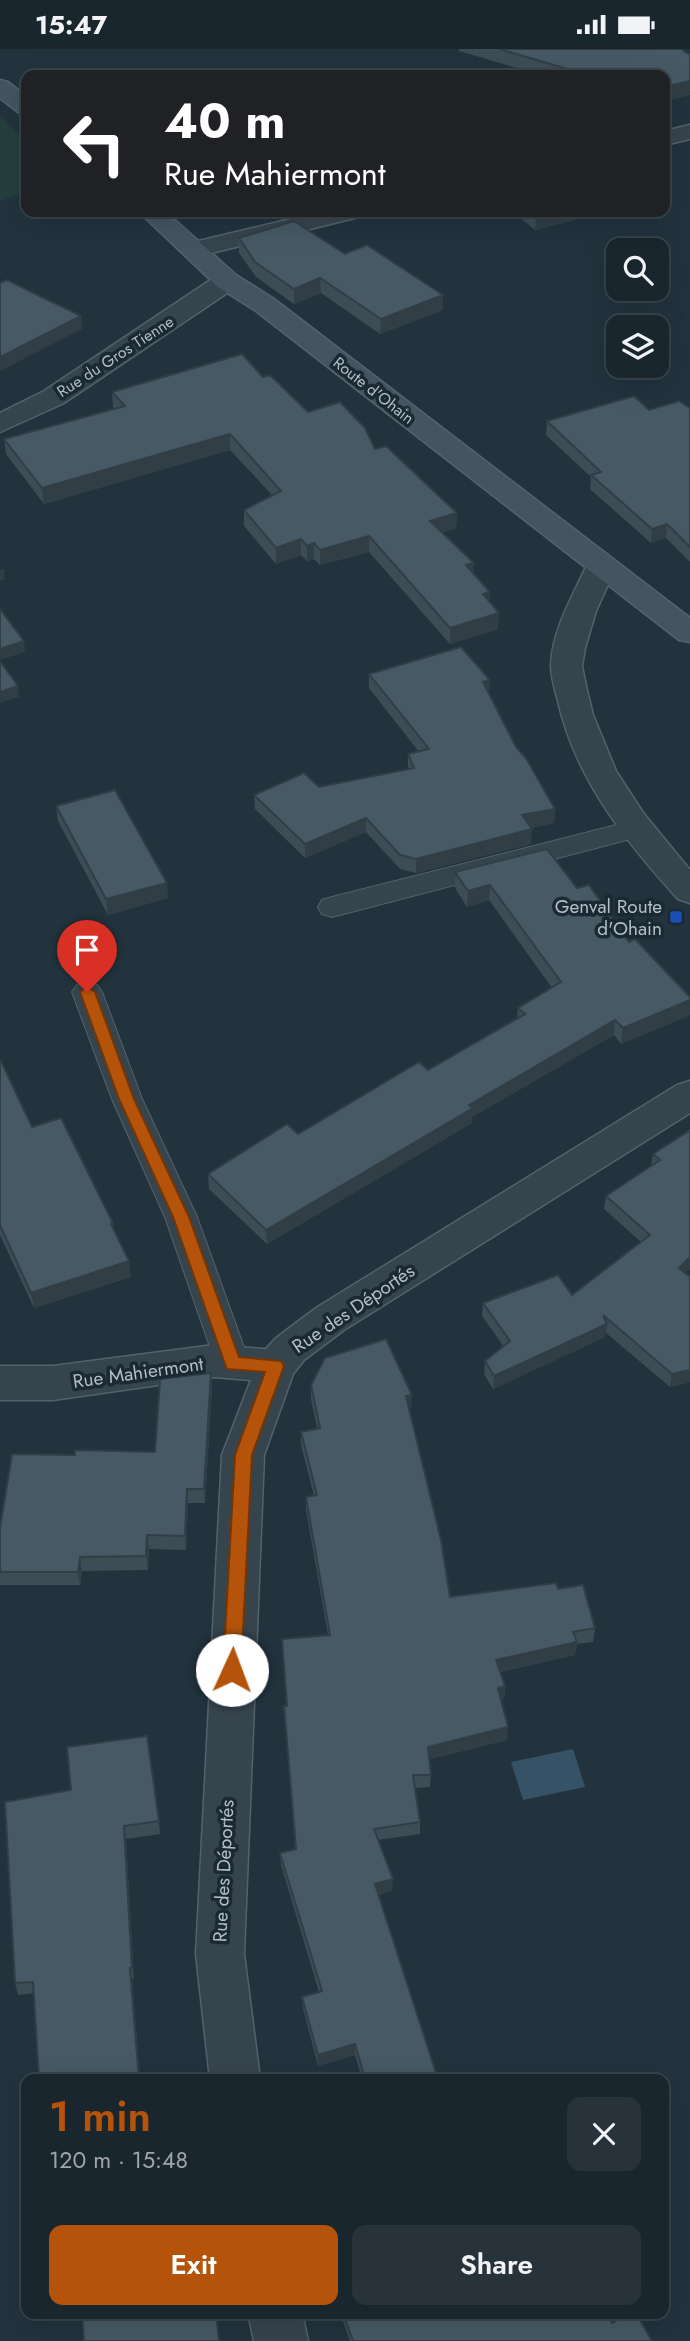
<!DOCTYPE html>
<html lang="en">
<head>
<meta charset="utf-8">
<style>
  :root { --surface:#1a262e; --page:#27323a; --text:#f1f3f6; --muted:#9fa5aa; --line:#38434a; --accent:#b45309 }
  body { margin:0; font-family:Jost,sans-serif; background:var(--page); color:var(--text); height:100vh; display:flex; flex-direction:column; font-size:26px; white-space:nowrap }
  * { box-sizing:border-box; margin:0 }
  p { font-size:23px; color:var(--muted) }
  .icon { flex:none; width:38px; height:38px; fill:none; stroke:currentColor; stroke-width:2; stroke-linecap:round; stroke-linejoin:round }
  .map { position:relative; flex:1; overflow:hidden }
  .details { position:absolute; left:21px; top:2025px; width:648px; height:245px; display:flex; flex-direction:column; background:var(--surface); border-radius:14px; box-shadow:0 7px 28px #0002,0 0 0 2px var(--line) }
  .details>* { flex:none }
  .hud { position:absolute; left:21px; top:21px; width:649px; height:147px; border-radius:14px; box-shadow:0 7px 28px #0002,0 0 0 2px var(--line); background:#202124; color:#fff; overflow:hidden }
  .controls { position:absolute; left:606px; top:189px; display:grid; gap:14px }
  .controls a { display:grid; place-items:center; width:63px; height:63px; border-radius:14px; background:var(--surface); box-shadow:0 7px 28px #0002,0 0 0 2px var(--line); font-size:35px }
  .pin { position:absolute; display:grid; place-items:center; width:60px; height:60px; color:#fff; margin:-72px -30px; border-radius:50% 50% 50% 0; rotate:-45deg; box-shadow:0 0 7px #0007 }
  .pin .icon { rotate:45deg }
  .me { position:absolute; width:77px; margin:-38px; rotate:2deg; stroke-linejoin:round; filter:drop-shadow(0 0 5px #0008) }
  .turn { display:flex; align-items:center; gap:24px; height:147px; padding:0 28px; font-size:32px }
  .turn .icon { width:91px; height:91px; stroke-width:2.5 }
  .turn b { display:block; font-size:49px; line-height:60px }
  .round { display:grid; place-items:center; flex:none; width:74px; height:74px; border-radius:14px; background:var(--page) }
  .head { display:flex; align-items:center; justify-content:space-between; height:119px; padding:0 28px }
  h1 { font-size:42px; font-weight:600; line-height:52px; color:var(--accent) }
  .cta { display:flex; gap:14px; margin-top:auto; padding:14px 28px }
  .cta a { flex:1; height:80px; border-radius:14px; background:var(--accent); color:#fff; font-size:28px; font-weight:600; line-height:80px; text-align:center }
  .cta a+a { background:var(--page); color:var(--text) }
  .status { display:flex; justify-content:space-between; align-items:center; height:49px; padding:0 35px; background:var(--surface); direction:ltr }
  .status svg { height:19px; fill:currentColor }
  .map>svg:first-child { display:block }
</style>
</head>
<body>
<div class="status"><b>15:47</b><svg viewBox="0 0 49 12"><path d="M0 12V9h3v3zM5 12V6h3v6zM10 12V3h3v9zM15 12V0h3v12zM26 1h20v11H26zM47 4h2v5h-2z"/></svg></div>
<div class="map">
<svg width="690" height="2292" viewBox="0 0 690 2292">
  <rect width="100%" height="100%" fill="#22333e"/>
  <!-- green -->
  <path fill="#243f3d" d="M0,68L26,91V143L0,152Z"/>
  <!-- water -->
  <path fill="#355266" d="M573,1700L585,1738L523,1751L511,1713Z"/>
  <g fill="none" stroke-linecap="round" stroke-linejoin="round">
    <!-- service casing -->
    <g stroke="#54626c" stroke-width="2">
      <g id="service">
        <path d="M636,771L646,774L650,780L646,786L332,868L322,865L318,858L322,851L332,848Z"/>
        <path d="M87,933L97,936L102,943L142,1050L197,1168L250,1315L245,1324L233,1328L221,1324L216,1315L165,1168L112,1050L72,943L77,936Z"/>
      </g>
    </g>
    <!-- minor casing -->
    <g stroke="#54626c" stroke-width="3">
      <g id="minor">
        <path d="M690,76V90L665,96V82Z"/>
        <path d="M320,163H362L359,168L195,208L186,205L182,200L186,195Z"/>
        <path d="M227,224L236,226L240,232L236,238L64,354L0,383V364L44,342L218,226Z"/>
        <path d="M602,507L613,510L617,516L596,562L585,599L582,617L586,637L593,666L616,722L644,765L690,821V854L678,850C626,793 575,729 558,652C555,641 551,628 551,616C552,582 573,546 587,516L591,510Z"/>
        <path d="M214,1296L275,1301L289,1305L295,1317L289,1329L275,1333L214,1328L53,1351H0V1317H53Z"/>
      </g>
    </g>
    <!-- tertiary casing -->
    <g stroke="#54626c" stroke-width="3">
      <g id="tertiary">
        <path d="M690,1032V1064L344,1281L304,1311L293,1325L264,1406L244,1905L260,2030H210L196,1905L222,1406L261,1305L276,1289L316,1259L677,1036Z"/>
        <path d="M248,2264H302L308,2292H254Z"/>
      </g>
    </g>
    <!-- secondary casing -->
    <g stroke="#54626c" stroke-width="3">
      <g id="secondary">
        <path d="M0,31L8,33L26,47V65L18,63L0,49Z"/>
        <path d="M139,163H166L236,226L274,250L690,569V593L679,591L256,262L218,238Z"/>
      </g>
    </g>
    <!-- service -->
    <use href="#service" fill="#36444e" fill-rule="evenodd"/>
    <!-- minor -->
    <use href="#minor" fill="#36444e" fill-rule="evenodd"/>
    <!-- tertiary -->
    <use href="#tertiary" fill="#36444e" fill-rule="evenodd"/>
    <!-- secondary -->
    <use href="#secondary" fill="#445461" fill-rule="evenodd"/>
  </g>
  <!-- wall -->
  <g fill="#3c4d56">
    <path d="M459,0H681L690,6V46L665,52V26H540L459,2Z"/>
    <path d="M513,163H594V166L535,181Z"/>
    <path d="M239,189L345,205L443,261L380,285L321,244L294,255L256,228L239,204Z"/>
    <path d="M263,328L308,363L375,400L457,464L456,479L442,484L473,524L489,552L498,580L450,595L369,503L320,516L314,510L307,512L301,506L276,515L244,477V461L272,446L230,401L44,455L6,405L4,390L114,360L113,358L112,343Z"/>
    <path d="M690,359V513L666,489L651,494L590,440L591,428L546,386L547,372L649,361Z"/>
    <path d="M369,625L489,645L516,698L555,760L554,774L531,779V795L416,824L400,820L366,783L305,809L255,760L254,746L319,738L408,720V705L419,703L369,639Z"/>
    <path d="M56,757L168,849L108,866L58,772Z"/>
    <path d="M455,823L577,839L629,893L690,966L621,995L614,986L472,1068V1074L267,1195L209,1140L208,1125L298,1085L428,1021L517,969L518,959L552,939L489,851L467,858L455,839Z"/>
    <path d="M0,1010L32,1078L113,1174L114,1181L131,1228L34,1259L0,1186Z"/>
    <path d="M690,1081V1220L685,1224L690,1228V1333L670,1338L605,1283V1288L493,1340L484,1325L485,1312L504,1298L482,1267L483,1254L572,1246L641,1193L604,1160L606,1147L651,1117L653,1105Z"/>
    <path d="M211,1324L212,1339L205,1454H188L186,1501L149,1500L148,1521L82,1522L80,1536H0V1479L75,1406L155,1403Z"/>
    <path d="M311,1336L411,1359L409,1360L450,1548L558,1540L595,1579L593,1593L577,1595L575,1606L500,1623L505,1637L504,1650L501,1651L507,1691L429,1710L431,1726L430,1738L415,1739L420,1773V1785L378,1791L392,1842L378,1846L438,2030H362L355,2006L318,2017L303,1959L302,1948L319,1943L281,1816L280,1804L295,1800L285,1669L287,1657L328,1586L306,1461V1448L314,1447L301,1396V1383L317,1379L311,1350Z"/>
    <path d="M5,1753L159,1772L160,1785L126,1790L134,1930H132L140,2030H39L34,1944L18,1946L15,1934Z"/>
    <path d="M340,2264H607L612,2274L652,2292H350Z"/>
  </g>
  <!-- shaded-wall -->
  <g fill="#313e46">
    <path d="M690,32V46L665,52V38Z"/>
    <path d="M552,163H594V166L535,181L536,167Z"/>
    <path d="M320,229L321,244L294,255V240Z"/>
    <path d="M443,246V261L380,285L381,270Z"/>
    <path d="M81,267L82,280L0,322V308Z"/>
    <path d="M230,385V401L44,455L42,439Z"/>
    <path d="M457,464L456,479L430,488V472Z"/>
    <path d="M667,475L666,489L651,494L652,480Z"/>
    <path d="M369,487V503L320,516V501Z"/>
    <path d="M301,490V506L276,515V499Z"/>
    <path d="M314,494V510L307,512V497Z"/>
    <path d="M474,514L473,530L466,516Z"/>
    <path d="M4,520L5,530L0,532V521Z"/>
    <path d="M490,543L489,558L483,545Z"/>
    <path d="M499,564L498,580L450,595V579Z"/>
    <path d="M24,592L25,603L0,611V600Z"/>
    <path d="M490,631L489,645L483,633Z"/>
    <path d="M18,637L19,648L0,654V643Z"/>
    <path d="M555,760L554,774L521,781L522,766Z"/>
    <path d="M366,769V783L305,809V795Z"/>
    <path d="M532,780L531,795L416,824V810Z"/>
    <path d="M167,834L168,849L108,866L106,850Z"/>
    <path d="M490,836L489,851L467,858L468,842Z"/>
    <path d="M690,951V966L621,995L623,979Z"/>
    <path d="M615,971L614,986L472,1068V1074L267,1195L266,1181L469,1056Z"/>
    <path d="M690,1208V1220L676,1232L679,1219Z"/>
    <path d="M129,1212L131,1228L34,1259L31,1244Z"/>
    <path d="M607,1275L605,1288L493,1340L494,1327Z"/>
    <path d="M690,1321V1333L670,1338L672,1325Z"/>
    <path d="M211,1324L212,1339L205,1454L204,1440Z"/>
    <path d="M412,1346L411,1359L406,1360V1347Z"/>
    <path d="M187,1440L188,1454L186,1501L185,1487Z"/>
    <path d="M147,1486L149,1500L148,1521L146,1507Z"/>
    <path d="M80,1508L82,1522L80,1536L78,1523Z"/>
    <path d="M577,1593L575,1606L495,1624L496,1611Z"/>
    <path d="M505,1637L504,1650L497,1652L498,1639Z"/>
    <path d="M508,1678L507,1691L427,1711L428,1698Z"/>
    <path d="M124,1777L126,1790L134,1930L132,1919Z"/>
    <path d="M393,1830L392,1842L374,1847L375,1835Z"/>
    <path d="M130,1919L132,1930L140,2030H139Z"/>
    <path d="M355,1995V2006L318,2017V2006Z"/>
  </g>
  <!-- building -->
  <g fill="#465964" stroke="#313e46" stroke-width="2">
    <path d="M499,0H681L690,6V32L665,38V26H588Z"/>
    <path d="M531,163H552L536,167Z"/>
    <path d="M294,172L345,205L367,196L443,246L381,270L320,229L294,240L255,213L239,189Z"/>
    <path d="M7,231L81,267L0,308V234Z"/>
    <path d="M242,305L263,328L270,326L308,363L340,353L365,379L375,400L386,397L457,464L430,472L474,514L466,516L490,543L483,545L499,564L450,579L369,487L320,501L314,494L307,497L301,490L276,499L244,461L281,442L230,385L42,439L4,390L125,357L112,343Z"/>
    <path d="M634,347L649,361L679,352L690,359V498L667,475L652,480L591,426L601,423L547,372Z"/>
    <path d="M0,560L24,592L0,600Z"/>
    <path d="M461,598L490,631L483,633L516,698L526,709L555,760L522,766L532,780L416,810L400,806L366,769L305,795L254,746L304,724L319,738L414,719L408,705L429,700L369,625Z"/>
    <path d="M0,612L18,637L0,643Z"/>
    <path d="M115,741L167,834L106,850L56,757Z"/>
    <path d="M547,800L577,839L589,836L629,893L635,890L690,948V951L623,979L615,971L469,1056L473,1059L266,1181L208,1125L287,1075L298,1085L419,1013L428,1021L525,965L518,959L561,933L490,836L468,842L455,823Z"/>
    <path d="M0,1010L32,1078L61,1069L113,1174L111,1175L129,1212L31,1244L0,1176Z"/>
    <path d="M690,1081V1208L679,1219L690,1228V1321L672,1325L603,1266L607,1275L494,1327L485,1312L510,1292L483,1254L558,1226L572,1246L650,1186L606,1147L660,1111L653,1105Z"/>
    <path d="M386,1290L412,1346L406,1347L441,1491L450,1548L556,1534L558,1540L583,1536L595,1579L573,1583L577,1593L496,1611L505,1637L498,1639L508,1678L428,1698L431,1726H413L420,1773L374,1780L393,1830L375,1835L438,2030H365L355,1995L318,2006L302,1948L322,1942L280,1804L296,1800L284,1657H287L282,1590L330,1586L306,1448L317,1446L301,1383L320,1379L311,1336L325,1309Z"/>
    <path d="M211,1324L204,1440H187L185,1487L147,1486L146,1507L80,1508L78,1523H0V1479L12,1405L75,1406V1401L155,1403L160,1330Z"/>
    <path d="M147,1687L159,1772L124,1777L132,1919H130L139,2030H39L33,1933L15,1934L5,1753L71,1741L67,1698Z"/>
    <path d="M525,2026L526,2030H513Z"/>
    <path d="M82,2264H216L219,2292H84Z"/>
    <path d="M343,2264H607L612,2274L631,2264H636L652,2292H353Z"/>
  </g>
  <!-- route -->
  <path fill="#b45309" stroke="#753606" stroke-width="2" d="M87,938L95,943L134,1050L189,1168L239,1308L281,1312L284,1317L252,1406L241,1621L238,1627L232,1629L225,1627L223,1621L235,1406L265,1323L227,1320L225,1315L173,1168L119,1050L80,943Z"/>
  <!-- markers -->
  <rect fill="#1a4fb4" stroke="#1b2933" stroke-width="2.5" x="669" y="861" width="14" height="14" rx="3.5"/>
  <g text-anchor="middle" stroke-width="7" stroke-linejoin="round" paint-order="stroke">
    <!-- far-street labels -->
    <g font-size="16" fill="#b2bfc9" stroke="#1b2933">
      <text transform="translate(115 307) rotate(-33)" y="6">Rue du Gros Tienne</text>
      <text transform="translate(374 341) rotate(38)" y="6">Route d'Ohain</text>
    </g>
    <!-- poi labels -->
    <g font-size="19" fill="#b2bfc9" stroke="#1b2933" text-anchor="end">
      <text x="662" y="864">Genval Route<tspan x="662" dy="22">d'Ohain</tspan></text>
    </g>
    <!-- street labels -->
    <g font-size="19" fill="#b2bfc9" stroke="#1b2933">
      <text transform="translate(353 1259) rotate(-34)" y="7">Rue des Déportés</text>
      <text transform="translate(138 1323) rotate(-8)" y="7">Rue Mahiermont</text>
      <text transform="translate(223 1822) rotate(-87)" y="7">Rue des Déportés</text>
    </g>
  </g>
</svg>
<div class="controls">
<a><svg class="icon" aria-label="search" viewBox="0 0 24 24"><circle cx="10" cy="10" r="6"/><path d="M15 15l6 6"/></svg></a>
<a><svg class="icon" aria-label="layers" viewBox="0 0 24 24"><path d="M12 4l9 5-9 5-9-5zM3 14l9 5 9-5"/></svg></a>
</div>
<div class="pin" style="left:87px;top:943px;background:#d93025"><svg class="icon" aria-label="arrive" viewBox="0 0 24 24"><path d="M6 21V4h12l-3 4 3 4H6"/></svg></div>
<svg class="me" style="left:232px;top:1621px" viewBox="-20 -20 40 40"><circle r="19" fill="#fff"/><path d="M0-13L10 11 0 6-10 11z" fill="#b45309"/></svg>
<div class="hud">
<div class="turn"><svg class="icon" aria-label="left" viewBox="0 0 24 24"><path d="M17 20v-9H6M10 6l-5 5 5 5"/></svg><div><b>40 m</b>Rue Mahiermont</div></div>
</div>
<section class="details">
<div class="head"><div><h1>1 min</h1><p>120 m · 15:48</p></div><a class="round"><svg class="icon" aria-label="close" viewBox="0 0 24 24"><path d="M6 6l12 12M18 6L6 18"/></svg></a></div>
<div class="cta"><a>Exit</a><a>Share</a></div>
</section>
</div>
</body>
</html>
